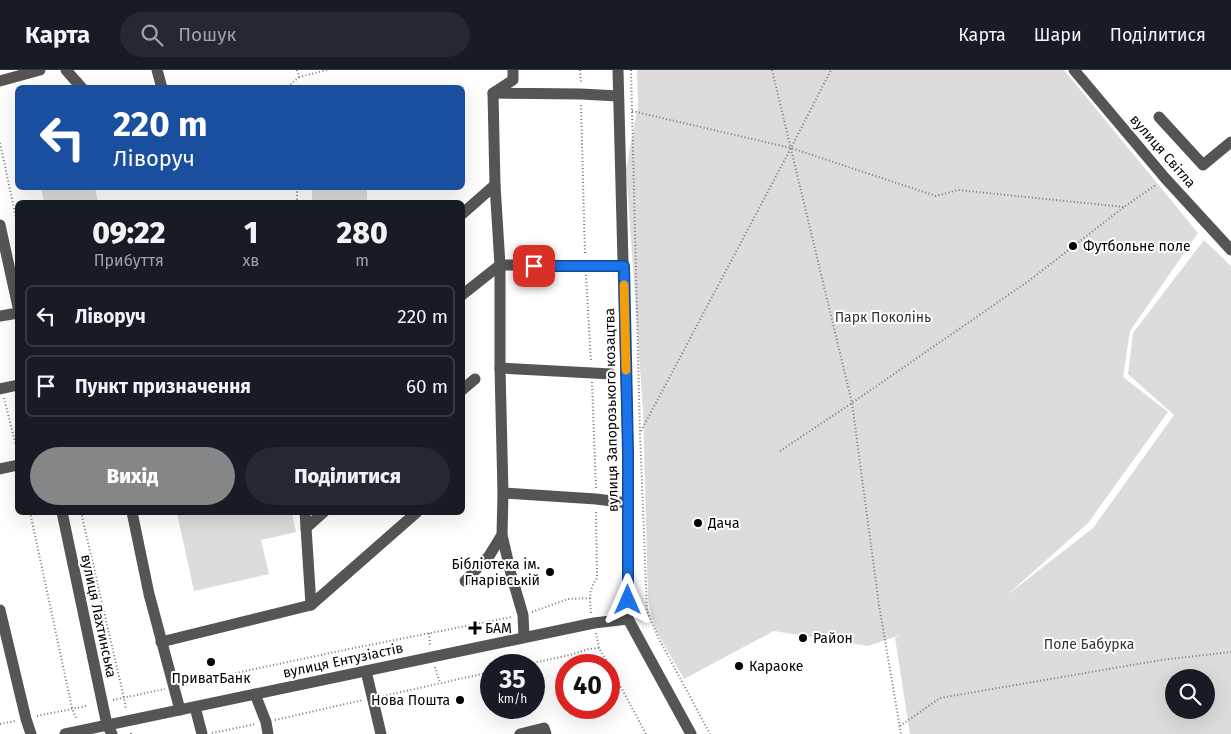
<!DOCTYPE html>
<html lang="uk">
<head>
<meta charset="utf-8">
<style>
  :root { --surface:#171b24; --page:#242831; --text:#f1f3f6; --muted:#9ea1a6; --line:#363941; --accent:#858687 }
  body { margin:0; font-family:"Fira Sans",sans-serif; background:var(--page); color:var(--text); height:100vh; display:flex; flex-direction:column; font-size:19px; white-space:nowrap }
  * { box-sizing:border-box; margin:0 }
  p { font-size:16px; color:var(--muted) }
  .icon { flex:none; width:28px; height:28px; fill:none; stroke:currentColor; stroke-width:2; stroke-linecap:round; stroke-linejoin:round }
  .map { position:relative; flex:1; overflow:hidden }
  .sheet { position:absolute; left:15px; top:130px; width:450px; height:315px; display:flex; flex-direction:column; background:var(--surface); border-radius:8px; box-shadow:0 5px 20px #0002 }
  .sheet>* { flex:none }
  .guide { position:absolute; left:15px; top:15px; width:450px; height:105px; border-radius:8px; box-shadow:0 5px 20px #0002; background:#1a4fa0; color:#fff; overflow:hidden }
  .buttons { position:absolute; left:1165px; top:599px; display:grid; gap:10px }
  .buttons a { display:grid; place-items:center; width:50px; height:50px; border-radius:50%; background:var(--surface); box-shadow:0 5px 20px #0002; font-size:25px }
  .speed { position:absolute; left:480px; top:584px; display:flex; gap:10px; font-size:25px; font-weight:700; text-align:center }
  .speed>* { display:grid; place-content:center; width:65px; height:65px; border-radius:50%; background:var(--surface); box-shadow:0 5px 20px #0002; line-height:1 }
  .speed small { font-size:12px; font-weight:400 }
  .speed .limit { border:8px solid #d22; background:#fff; color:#111 }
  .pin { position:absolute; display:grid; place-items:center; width:42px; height:42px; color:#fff; margin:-21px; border-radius:10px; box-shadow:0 2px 8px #0006 }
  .me { position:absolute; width:55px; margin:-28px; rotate:0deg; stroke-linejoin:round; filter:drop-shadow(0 0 4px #0008) }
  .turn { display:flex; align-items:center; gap:18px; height:105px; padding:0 15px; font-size:22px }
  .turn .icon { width:65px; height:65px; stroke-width:2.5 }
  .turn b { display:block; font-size:35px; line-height:42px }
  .eta { display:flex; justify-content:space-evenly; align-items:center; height:85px; text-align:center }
  .eta b { font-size:30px; font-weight:800; line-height:35px }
  .action { display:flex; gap:10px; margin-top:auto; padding:10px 15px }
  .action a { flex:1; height:58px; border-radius:30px; background:var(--accent); color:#fff; font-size:20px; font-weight:800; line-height:58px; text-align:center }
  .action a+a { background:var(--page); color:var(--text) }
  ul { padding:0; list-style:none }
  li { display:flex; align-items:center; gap:15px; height:62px; margin:0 10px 8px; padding:0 5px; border:2px solid var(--line); border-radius:8px }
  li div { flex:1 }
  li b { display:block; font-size:19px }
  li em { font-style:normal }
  header { display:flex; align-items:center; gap:30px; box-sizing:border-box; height:70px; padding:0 25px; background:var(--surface); border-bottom:1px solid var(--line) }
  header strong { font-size:24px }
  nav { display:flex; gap:28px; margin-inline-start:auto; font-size:18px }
  .search { width:350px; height:45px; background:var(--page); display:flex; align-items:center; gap:12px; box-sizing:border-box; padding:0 18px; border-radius:28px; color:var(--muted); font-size:19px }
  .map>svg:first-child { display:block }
</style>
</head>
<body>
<header>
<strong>Карта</strong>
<div class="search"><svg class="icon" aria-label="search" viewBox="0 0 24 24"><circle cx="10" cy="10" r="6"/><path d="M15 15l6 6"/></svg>Пошук</div>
<nav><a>Карта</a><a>Шари</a><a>Поділитися</a></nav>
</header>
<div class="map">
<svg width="1231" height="664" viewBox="0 0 1231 664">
  <rect width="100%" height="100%" fill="#fff"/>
  <!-- green -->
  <g fill="#dcdcdc" fill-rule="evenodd">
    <path d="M637,0H1064L1198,163L1130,261L1123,307L1168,342L1088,453L1006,526L1093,458L1174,345L1128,304L1133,263L1204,170L1231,196V664H910L895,568L900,565L868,576L774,561L684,609L654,557L648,529L643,340L626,99L638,36ZM1174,608H1206V640H1174Z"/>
    <path d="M41,118H95L98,132H44Z"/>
    <rect x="312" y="118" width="55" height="14"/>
    <path d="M177,443H292L296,462L261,470L269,504L194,521Z"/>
  </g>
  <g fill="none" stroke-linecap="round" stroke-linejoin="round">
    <!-- path -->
    <g stroke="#777" stroke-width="2" stroke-dasharray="1 2.5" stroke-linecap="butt">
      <path d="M297,0L299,7L327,0"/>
      <path d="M580,0L581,13"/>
      <path d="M631,0L640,363L647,541L658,567L710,664"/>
      <path d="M772,0L852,333L879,535L901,664"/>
      <path d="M292,18L291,14L299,7"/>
      <path d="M581,35L585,185"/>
      <path d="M632,41L791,78L936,126L958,120L1124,137"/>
      <path d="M0,73L18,157"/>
      <path d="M297,118V132"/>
      <path d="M586,205L591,292"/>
      <path d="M592,312L596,420"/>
      <path d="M4,328L18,384"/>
      <path d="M641,361L791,78L831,0"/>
      <path d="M780,381L852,333L1030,210L1124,137L1157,114"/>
      <path d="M30,442L72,638L77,650"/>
      <path d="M81,442L124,628L126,640"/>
      <path d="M532,542L568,529L590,528"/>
      <path d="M591,543C590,528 588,521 597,508L596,440"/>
      <path d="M429,563L430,575"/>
      <path d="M596,563L599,578L609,595"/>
      <path d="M523,595L570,585L589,579L599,578"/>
      <path d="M609,595L646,664"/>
      <path d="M435,597L440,613"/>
      <path d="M184,614L354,578L512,547"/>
      <path d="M383,626L491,602"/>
      <path d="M113,630L165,619"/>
      <path d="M37,646L86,636"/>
      <path d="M275,650L363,630"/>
      <path d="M0,654L15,651"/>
      <path d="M900,656L940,628L1161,590L1231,582"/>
      <path d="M212,663L256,654"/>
      <path d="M131,664V663"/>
    </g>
    <!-- minor -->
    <g stroke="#555" stroke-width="11">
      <path d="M66,0L82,18"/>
      <path d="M157,0L162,18"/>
      <path d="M513,0V10L493,23L581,24L618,26"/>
      <path d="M618,0L628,383V549L691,664"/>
      <path d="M1074,0L1165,108L1231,180"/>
      <path d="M0,11L40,0"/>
      <path d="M1159,47L1203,95L1231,72"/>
      <path d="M462,144L495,115"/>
      <path d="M0,155L18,237"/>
      <path d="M462,225L500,195L495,115L493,23"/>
      <path d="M0,246L18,243"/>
      <path d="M500,298L611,304"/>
      <path d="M0,319L18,315"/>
      <path d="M462,320L475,309"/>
      <path d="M0,399L18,395"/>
      <path d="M503,423L596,429L628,433"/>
      <path d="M62,442L107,655L112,664"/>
      <path d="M132,442L149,524L180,640"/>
      <path d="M305,442L311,535"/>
      <path d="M306,458L324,442"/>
      <path d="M465,511L489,486L502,465"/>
      <path d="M0,540L26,649L31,664"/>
      <path d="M524,567L523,545L511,504L502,465L503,423L500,298V195L623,196"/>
      <path d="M161,572L311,535L417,442"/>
      <path d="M366,601L381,664"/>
      <path d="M255,624L266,652L268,664"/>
      <path d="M195,637L202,664"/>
      <path d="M65,664L594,553L628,549"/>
      <path d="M520,664L544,658L546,664"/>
    </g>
  </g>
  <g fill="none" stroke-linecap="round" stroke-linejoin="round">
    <!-- route casing -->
    <g stroke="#114b97" stroke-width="12">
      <path id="route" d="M534,196H624L628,383V530"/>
    </g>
    <!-- route -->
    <use href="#route" stroke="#1a73e8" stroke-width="9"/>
    <!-- slow -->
    <path stroke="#f59e0b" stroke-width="9" d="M624,215L626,300"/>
  </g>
  <!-- markers -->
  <g fill="#000" stroke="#fff" stroke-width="2">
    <circle cx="1073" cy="176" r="5"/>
    <circle cx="698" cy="453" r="5"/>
    <circle cx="550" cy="502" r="5"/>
    <path d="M472.5 550.5h5v5h5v5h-5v5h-5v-5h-5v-5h5z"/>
    <circle cx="803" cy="568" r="5"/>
    <circle cx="211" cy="592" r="5"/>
    <circle cx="739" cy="596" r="5"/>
    <circle cx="460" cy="630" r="5"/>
  </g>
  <g text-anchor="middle" stroke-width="4" stroke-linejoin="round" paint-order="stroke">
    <!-- street labels -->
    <g font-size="14" fill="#000" stroke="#fff">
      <text transform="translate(1163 81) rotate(49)" y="5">вулиця Світла</text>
      <text transform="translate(611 340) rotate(-91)" y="5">вулиця Запорозького козацтва</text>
      <text transform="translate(99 546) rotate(78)" y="5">вулиця Лахтинська</text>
      <text transform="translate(343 590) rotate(-12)" y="5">вулиця Ентузіастів</text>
    </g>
    <!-- poi labels -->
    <g font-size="14" fill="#000" stroke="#fff" text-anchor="start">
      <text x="1083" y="181">Футбольне поле</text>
      <text x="708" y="458">Дача</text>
      <text x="540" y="499" text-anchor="end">Бібліотека ім.<tspan x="540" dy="16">Гнарівській</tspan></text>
      <text x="485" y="563">БАМ</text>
      <text x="813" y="573">Район</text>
      <text x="749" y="601">Караоке</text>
      <text x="211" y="613" text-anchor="middle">ПриватБанк</text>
      <text x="450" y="635" text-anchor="end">Нова Пошта</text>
    </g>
    <!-- park labels -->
    <g font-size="14" fill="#333" stroke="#fff">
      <text x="883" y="252">Парк Поколінь</text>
      <text x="1089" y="579">Поле Бабурка</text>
    </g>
  </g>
</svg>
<div class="buttons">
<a><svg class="icon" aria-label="search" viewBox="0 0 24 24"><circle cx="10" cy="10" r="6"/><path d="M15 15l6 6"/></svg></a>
</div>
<div class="speed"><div>35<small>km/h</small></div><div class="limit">40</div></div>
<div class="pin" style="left:534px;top:196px;background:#d93025"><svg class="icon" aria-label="arrive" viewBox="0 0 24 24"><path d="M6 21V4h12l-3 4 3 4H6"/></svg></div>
<svg class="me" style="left:628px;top:530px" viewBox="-20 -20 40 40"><path d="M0-17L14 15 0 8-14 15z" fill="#1a73e8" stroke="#fff" stroke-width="4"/></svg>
<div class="guide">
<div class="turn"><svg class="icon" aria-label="left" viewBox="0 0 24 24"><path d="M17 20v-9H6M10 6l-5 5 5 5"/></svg><div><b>220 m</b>Ліворуч</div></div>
</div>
<section class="sheet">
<div class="eta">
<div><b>09:22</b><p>Прибуття</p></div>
<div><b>1</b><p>хв</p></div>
<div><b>280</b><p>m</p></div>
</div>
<ul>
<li><svg class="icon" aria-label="left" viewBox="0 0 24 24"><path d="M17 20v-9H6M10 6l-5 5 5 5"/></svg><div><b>Ліворуч</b></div><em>220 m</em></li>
<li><svg class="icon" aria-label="arrive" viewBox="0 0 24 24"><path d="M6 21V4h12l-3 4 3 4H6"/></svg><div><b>Пункт призначення</b></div><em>60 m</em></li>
</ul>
<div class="action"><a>Вихід</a><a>Поділитися</a></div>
</section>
</div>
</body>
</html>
